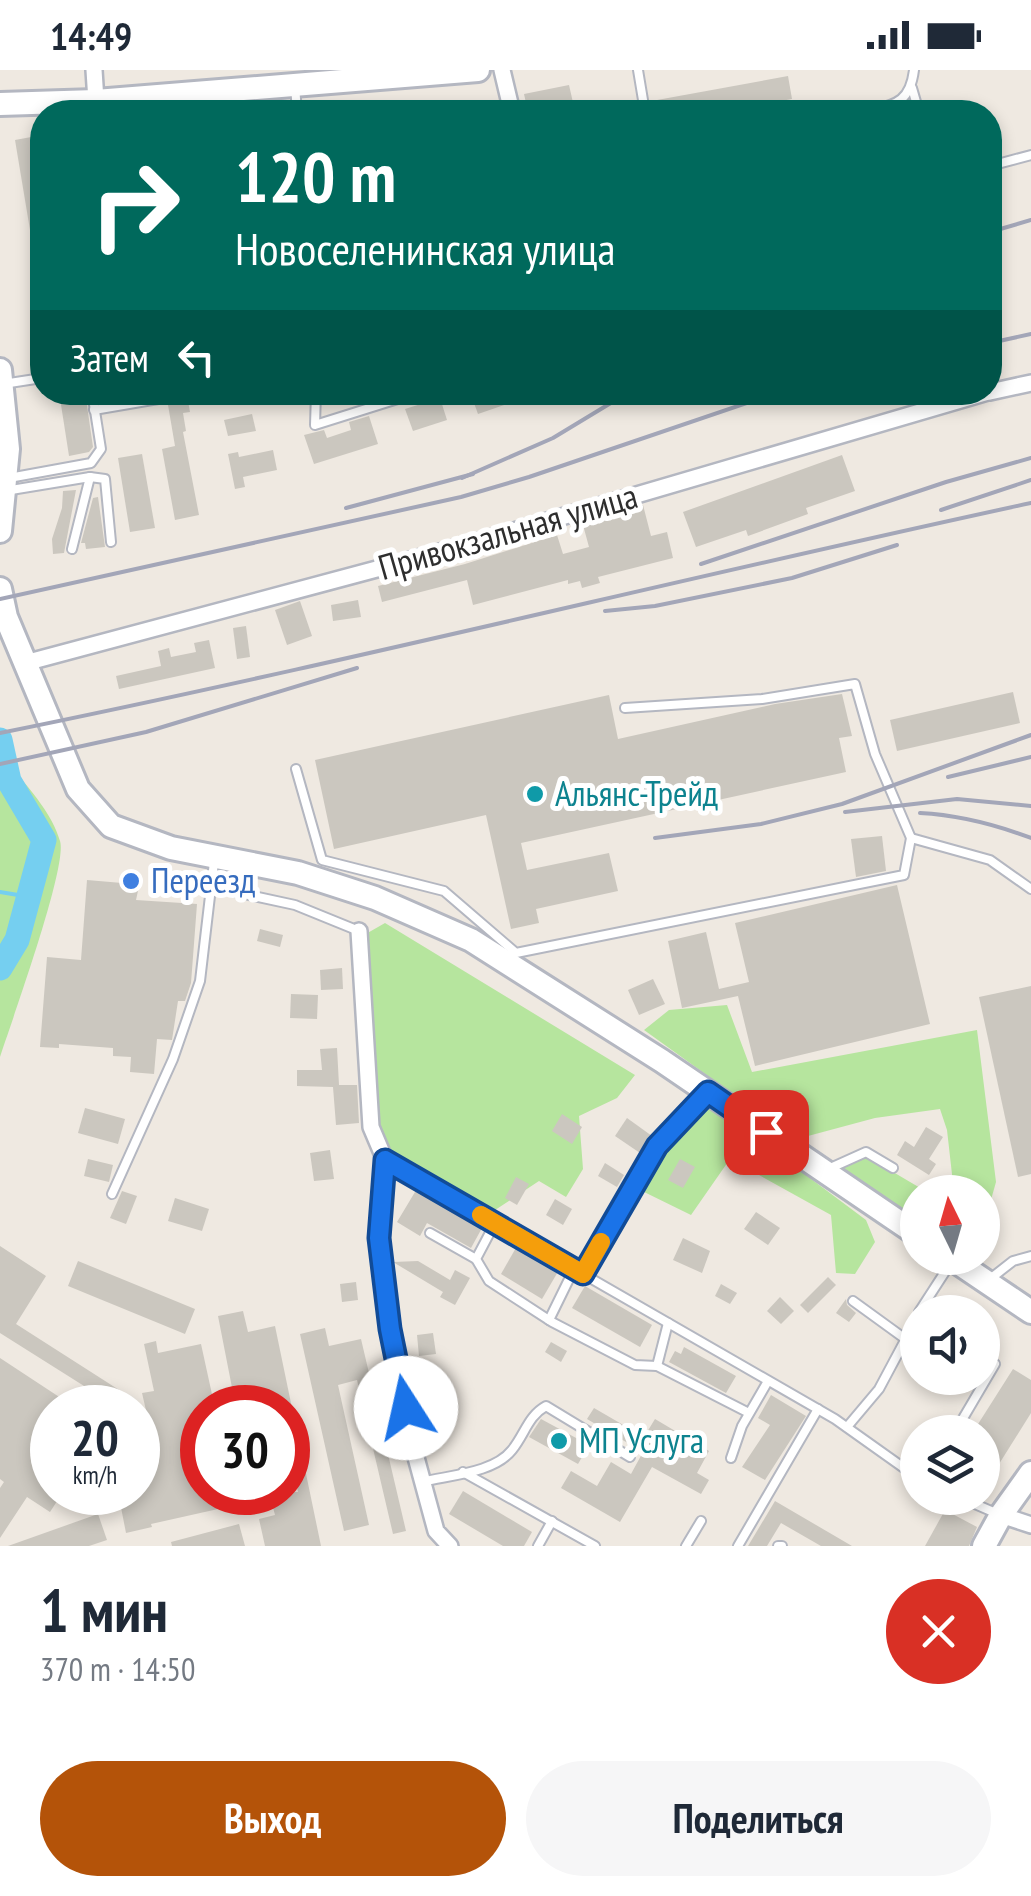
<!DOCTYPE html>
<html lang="ru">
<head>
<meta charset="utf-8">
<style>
  :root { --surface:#fff; --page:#f6f6f7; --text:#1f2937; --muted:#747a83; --accent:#b45309 }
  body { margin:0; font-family:"PT Sans Narrow",sans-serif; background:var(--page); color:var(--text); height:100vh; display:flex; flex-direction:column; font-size:38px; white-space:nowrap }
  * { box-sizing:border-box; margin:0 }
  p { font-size:32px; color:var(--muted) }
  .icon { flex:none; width:55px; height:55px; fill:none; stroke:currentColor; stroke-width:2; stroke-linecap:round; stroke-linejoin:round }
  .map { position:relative; height:1476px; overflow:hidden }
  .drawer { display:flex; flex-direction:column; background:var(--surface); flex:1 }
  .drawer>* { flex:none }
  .guide { position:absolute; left:30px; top:30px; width:972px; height:305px; border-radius:40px; box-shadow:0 5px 15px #0003; background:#00695c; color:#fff; overflow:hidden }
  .needle { width:65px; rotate:355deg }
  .tools { position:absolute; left:900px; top:1105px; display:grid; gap:20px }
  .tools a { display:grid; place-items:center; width:100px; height:100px; border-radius:50%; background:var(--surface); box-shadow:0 5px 15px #0003; font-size:50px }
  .speed { position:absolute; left:30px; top:1315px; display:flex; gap:20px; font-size:50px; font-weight:700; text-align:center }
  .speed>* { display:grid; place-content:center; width:130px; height:130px; border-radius:50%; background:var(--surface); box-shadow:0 5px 15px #0003; line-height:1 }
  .speed small { font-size:25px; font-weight:400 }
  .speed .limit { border:15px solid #d22; background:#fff; color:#111 }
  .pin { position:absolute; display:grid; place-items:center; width:85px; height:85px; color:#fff; margin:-42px; border-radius:20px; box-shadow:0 5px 15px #0006 }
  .me { position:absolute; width:110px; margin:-55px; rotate:350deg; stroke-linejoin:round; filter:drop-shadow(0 0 8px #0008) }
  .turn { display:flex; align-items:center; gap:35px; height:210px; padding:0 40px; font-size:45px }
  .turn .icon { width:130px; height:130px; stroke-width:2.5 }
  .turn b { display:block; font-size:70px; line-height:85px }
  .then { display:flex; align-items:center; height:95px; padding:0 40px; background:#0003; gap:20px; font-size:38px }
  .round { display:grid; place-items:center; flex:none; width:105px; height:105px; border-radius:52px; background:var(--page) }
  .overview { display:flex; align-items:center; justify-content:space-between; height:170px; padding:0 40px }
  h1 { font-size:60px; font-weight:700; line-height:75px }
  .action { display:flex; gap:20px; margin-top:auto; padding:20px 40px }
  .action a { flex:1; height:115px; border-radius:60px; background:var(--accent); color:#fff; font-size:40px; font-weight:700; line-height:115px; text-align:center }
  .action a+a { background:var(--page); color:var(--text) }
  .status { display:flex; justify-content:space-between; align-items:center; height:70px; padding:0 50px; background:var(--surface); direction:ltr }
  .status svg { height:28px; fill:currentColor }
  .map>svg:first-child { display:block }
</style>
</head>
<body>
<div class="status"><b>14:49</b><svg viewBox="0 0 49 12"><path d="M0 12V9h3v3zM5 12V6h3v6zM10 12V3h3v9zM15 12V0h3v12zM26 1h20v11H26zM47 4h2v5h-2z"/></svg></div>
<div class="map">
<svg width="1031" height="1476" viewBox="0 0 1031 1476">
  <rect width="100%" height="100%" fill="#efe9e1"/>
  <!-- green -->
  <g fill="#b6e59e">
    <path d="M14,700C32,722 52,744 60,771C68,796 11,953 0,987V704Z"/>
    <path d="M385,853L635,1005L617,1028L579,1046L583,1099L566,1127L539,1111L489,1144L390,1084L376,1055L364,865Z"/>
    <path d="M727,935L752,1002L977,960L996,1112L983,1158L982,1122H954L947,1060L940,1039L875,1048L808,1066L772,1052L644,960L669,940Z"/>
    <path d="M711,1034L866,1150L875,1172L855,1204L836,1203L831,1145L730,1089L691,1145L638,1119L665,1073Z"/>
    <path d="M866,1086L927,1122H918L917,1159L831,1100Z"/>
  </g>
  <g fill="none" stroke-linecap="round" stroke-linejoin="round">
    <!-- stream -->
    <path stroke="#75cff0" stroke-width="4" d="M0,822L30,827"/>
    <!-- river -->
    <path stroke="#75cff0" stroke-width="25" d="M0,670L9,711L44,770L17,870L0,898"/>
  </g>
  <!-- building -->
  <g fill="#cbc7bf">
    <path d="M788,6L792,29L721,42H659L657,30Z"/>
    <path d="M569,15L574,37L603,31L605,42H528L524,24Z"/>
    <path d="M42,65V177L33,178L15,70Z"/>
    <path d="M59,322H85L93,377L89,382L69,386Z"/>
    <path d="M470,322H536V324L478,344Z"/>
    <path d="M440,328L447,350L413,361L405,339Z"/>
    <path d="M188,331L190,342L183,343L186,361L183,362L199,445L175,450L162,379L175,376L168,335Z"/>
    <path d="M252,344L256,361L228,366L224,350Z"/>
    <path d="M369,346L378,374L314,394L304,365L324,360L327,368L351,360L349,352Z"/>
    <path d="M273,380L277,400L243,407L245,417L235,419L228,384L238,382L239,387Z"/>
    <path d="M142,384L155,458L130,462L118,388Z"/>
    <path d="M842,385L855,421L806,438L808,444L748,466L746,460L696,477L683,442Z"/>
    <path d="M76,420L64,483L53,484L52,469L62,438L63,421Z"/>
    <path d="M98,427L105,477L86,479L85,473H81L93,428Z"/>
    <path d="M643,435L651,466L667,462L673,488L598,507L600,513L582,518L580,511L568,514V510L473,535L467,510L382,532L378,516L465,494L557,465L563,484L589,477L583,455Z"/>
    <path d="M358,530L361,547L333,551L331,535Z"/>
    <path d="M300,531L312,566L287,575L275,540Z"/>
    <path d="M246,556L250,587L237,589L233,558Z"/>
    <path d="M209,570L215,598L119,619L116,606L161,596L158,581L169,578L171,587L196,582L194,573Z"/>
    <path d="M1013,622L1020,653L897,681L890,650Z"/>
    <path d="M842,624L852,666L839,668L846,702L521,773L527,800L609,783L618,821L536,839L539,853L511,859L486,745L334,779L315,690L609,625L618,669L775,634Z"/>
    <path d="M882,766L886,801L856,807L851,769Z"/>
    <path d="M124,802L141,807L136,830L197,834L191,913L185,931H178L172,970L157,969L154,1004L130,1002L131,987L113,986V978L59,974V978L40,977L47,887L81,890L87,810L122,813Z"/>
    <path d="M897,815L930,954L755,996L738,926L682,938L668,871L706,862L719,919L749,912L735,853Z"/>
    <path d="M260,859L283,865L280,877L257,871Z"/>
    <path d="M342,898L343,919L321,920L320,900Z"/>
    <path d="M653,909L665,934L639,945L628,920Z"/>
    <path d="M1031,916V1104L1018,1107L979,927Z"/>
    <path d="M291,924L318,925L317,949L290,948Z"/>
    <path d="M337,978L339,1015H357L359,1053L336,1055L333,1017L297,1016V1000H322L320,979Z"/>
    <path d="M85,1038L125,1049L118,1074L78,1063Z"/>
    <path d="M562,1044L582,1057L572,1074L552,1061Z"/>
    <path d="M627,1048L652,1066L640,1083L615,1066Z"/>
    <path d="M926,1057L943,1067L929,1089L936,1094L929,1105L897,1085L905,1071L914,1077Z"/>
    <path d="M330,1080L334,1109L314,1111L310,1083Z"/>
    <path d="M88,1089L113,1095L109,1112L84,1106Z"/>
    <path d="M680,1089L695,1097L683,1118L668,1110Z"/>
    <path d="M605,1093L624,1105L617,1117L598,1106Z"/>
    <path d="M516,1107L529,1114L517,1135L505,1128Z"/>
    <path d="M418,1117L482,1158L471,1178L427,1153L420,1166L397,1152Z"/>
    <path d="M122,1121L137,1126L126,1154L110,1148Z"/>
    <path d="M175,1128L209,1139L202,1161L168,1151Z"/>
    <path d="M555,1129L572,1139L563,1155L546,1145Z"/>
    <path d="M756,1142L780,1158L768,1175L744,1159Z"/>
    <path d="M683,1168L710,1181L702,1203L673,1190Z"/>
    <path d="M0,1176L46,1206L16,1254L127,1325L119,1338L0,1263Z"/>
    <path d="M517,1176L559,1200L542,1229L501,1204Z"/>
    <path d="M78,1191L195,1239L185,1264L68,1216Z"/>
    <path d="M418,1191L450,1210L455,1200L470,1208L455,1235L440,1227L443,1222L393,1192Z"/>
    <path d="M828,1207L836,1215L808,1243L800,1235Z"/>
    <path d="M356,1212L358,1230L342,1232L340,1214Z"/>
    <path d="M721,1214L737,1223L730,1234L715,1226Z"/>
    <path d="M585,1216L652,1255L640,1277L572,1238Z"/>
    <path d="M780,1227L794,1241L781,1254L767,1241Z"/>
    <path d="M846,1229L847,1235L856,1243L849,1252L836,1243Z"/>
    <path d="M243,1241L248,1262L275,1256L292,1338H236L218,1246Z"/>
    <path d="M325,1258L329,1276L361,1269L406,1461L393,1464L357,1310L338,1315L369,1455L344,1461L300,1264Z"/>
    <path d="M433,1263L436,1284L419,1286L417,1265Z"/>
    <path d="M156,1271L158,1283L201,1274L215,1338H202V1422H234L236,1435L151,1454L152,1457L126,1463L118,1422H138V1350L148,1349L142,1323L154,1321L144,1274Z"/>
    <path d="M551,1272L567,1281L561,1292L545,1282Z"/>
    <path d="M684,1277L736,1306L726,1323L669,1292L675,1281L681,1284Z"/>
    <path d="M0,1288L76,1338H52V1422H63L50,1442L27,1427L0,1468V1418L4,1412L0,1409Z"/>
    <path d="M1013,1299L1031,1310V1343L999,1394L982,1383V1362H973Z"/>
    <path d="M438,1312L443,1369L423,1371L415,1314Z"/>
    <path d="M771,1325L806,1346L765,1410L742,1397L770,1355L758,1348Z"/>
    <path d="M594,1338L644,1367L655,1349L709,1381L697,1403L709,1410L701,1424L652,1397L620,1452L561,1418L571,1401L597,1416L611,1392L631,1404L643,1382L587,1349Z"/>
    <path d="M288,1341H293L321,1476H265L259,1449L275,1445L269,1422H298L288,1375Z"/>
    <path d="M541,1349L589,1375L578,1394L529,1367Z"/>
    <path d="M463,1421L532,1462L524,1476H503L449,1444Z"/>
    <path d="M775,1431L852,1476H821L781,1453L767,1476H748Z"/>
    <path d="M945,1440L977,1457L969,1476H925Z"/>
    <path d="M98,1444L107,1470L89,1476H8Z"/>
    <path d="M239,1454L245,1476H172L171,1472Z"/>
  </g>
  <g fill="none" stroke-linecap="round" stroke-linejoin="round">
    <!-- lane casing -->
    <g stroke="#b4b7c1" stroke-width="12">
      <g id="lane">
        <path d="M638,0L645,42"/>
        <path d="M295,16L297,42"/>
        <path d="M912,18L919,42"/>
        <path d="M868,42C896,34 910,32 914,0"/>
        <path d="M990,96L1031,85"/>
        <path d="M3,314L42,308"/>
        <path d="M316,322L315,355L420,322"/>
        <path d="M94,340L199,322"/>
        <path d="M90,407L105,409L111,472"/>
        <path d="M9,408L91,393L101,379L92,322"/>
        <path d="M5,421L90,407L72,479"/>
        <path d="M296,699L322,790L444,821L516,883L904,805L911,768L875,684L855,614L762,629L625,638"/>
        <path d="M911,768L990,790L1031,819"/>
        <path d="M212,817L295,835L359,861"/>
        <path d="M385,1090L835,1349L918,1408"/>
        <path d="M826,1100L866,1082L893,1098"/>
        <path d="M928,1119L933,1122"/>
        <path d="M112,1124L173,989L200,911L214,792"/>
        <path d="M495,1153L476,1189L489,1211L552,1252L635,1295L657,1296L749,1343"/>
        <path d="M430,1163L476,1189"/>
        <path d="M583,1204L657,1076L707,1023"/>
        <path d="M990,1209L1013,1191L1031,1186"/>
        <path d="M853,1231L904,1268"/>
        <path d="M919,1242L952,1191"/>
        <path d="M549,1250L574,1199"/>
        <path d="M657,1296L668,1253"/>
        <path d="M847,1357L879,1319L918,1246"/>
        <path d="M955,1362L995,1294"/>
        <path d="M731,1388L742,1356L768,1311"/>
        <path d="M463,1402L595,1476"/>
        <path d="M422,1412C450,1405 494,1403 512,1380C525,1364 528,1346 546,1336L630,1387"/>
        <path d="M961,1428L998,1444"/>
        <path d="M538,1476L552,1451"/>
        <path d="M686,1476L701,1451"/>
        <path d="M738,1476L818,1339"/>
        <path d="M778,1476H782"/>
      </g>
    </g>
    <!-- street casing -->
    <g stroke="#b4b7c1" stroke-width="20">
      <g id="street">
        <path d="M94,0L96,31"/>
        <path d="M502,0L512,42"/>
        <path d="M990,322L1031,313"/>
        <path d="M25,593L459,477L988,322"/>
        <path d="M359,861L371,1057L385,1090L379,1168L390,1259L411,1369L436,1461L450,1476"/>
        <path d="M1001,1445L1031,1455"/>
      </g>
    </g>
    <!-- secondary casing -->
    <g stroke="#b4b7c1" stroke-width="28">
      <g id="secondary">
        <path d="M0,34L96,31L478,0"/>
        <path d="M0,300L8,379L0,461"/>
        <path d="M0,519L6,547L78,719L111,756L171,778L298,803L375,828L471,870L662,991L918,1165"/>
        <path d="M951,1188L1031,1242"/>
        <path d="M984,1476L1001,1445L1031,1403"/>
      </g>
    </g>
    <!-- lane -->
    <use href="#lane" stroke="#fff" stroke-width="8"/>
    <!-- street -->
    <use href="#street" stroke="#fff" stroke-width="15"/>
    <!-- secondary -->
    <use href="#secondary" stroke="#fff" stroke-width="22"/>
    <!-- rail -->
    <g stroke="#a3a6b8" stroke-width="4">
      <path d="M990,162L1031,150"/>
      <path d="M990,273L1031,264"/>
      <path d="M462,408L553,368L629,322"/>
      <path d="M346,438L473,404"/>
      <path d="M941,440L1031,410"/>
      <path d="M701,494L946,412L1031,388"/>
      <path d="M0,529L461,427L529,407L779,322"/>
      <path d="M605,541L655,536L792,508L897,475"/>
      <path d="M0,663C345,593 687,507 1031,433"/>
      <path d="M0,694L146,662L357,598"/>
      <path d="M948,707L1031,687"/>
      <path d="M845,742L957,729L1031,736"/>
      <path d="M920,743C960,745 994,754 1031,768"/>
      <path d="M655,768L761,754L842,734L1031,665"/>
    </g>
  </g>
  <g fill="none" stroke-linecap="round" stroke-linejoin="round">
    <!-- route casing -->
    <g stroke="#114b97" stroke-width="25">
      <path id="route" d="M406,1338L390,1259L379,1168L385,1090L583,1204L657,1076L708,1022L766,1062"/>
    </g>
    <!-- route -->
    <use href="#route" stroke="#1a73e8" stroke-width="18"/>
    <!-- slow -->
    <path stroke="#f59e0b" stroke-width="18" d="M481,1145L583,1204L601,1172"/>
  </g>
  <!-- markers -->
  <g fill="#0f9aa8" stroke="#fff" stroke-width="4">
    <circle cx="535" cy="724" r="10"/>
    <circle cx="559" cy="1371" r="10"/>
  </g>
  <circle fill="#3f7fe0" stroke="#fff" stroke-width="4" cx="131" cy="811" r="10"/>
  <g text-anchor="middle" stroke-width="10" stroke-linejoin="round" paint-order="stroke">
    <!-- street labels -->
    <g font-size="35" fill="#2e2e2e" stroke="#fff">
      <text transform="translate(508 462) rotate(-16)" y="12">Привокзальная улица</text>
    </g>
    <!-- culture labels -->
    <g font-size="35" fill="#0d838f" stroke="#fff" text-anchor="start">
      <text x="555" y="736">Альянс-Трейд</text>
      <text x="579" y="1383">МП Услуга</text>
    </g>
    <!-- shop labels -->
    <g font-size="35" fill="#366cbe" stroke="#fff" text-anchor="start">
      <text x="151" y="823">Переезд</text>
    </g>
  </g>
</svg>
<div class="tools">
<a><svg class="needle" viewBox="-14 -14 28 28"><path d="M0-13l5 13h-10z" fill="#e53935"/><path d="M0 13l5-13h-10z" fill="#747a83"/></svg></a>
<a><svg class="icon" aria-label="sound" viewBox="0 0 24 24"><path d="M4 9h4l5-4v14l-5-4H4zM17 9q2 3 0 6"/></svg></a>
<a><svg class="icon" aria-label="layers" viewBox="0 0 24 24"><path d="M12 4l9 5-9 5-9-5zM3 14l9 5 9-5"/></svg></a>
</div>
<div class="speed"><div>20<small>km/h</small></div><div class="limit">30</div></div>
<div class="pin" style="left:766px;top:1062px;background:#d93025"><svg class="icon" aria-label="arrive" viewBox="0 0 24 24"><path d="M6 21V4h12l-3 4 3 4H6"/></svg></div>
<svg class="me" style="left:406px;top:1338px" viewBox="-20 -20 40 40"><circle r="19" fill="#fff"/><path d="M0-13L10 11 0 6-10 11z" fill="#1a73e8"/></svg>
<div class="guide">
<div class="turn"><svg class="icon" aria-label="right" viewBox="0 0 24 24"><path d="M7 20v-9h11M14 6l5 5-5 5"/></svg><div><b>120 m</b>Новоселенинская улица</div></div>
<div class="then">Затем<svg class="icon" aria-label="left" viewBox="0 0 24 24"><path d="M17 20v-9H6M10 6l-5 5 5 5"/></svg></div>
</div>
</div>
<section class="drawer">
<div class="overview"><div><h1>1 мин</h1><p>370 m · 14:50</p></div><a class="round" style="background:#d93025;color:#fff"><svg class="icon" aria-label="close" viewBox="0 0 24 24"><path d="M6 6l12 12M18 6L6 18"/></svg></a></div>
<div class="action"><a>Выход</a><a>Поделиться</a></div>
</section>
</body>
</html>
